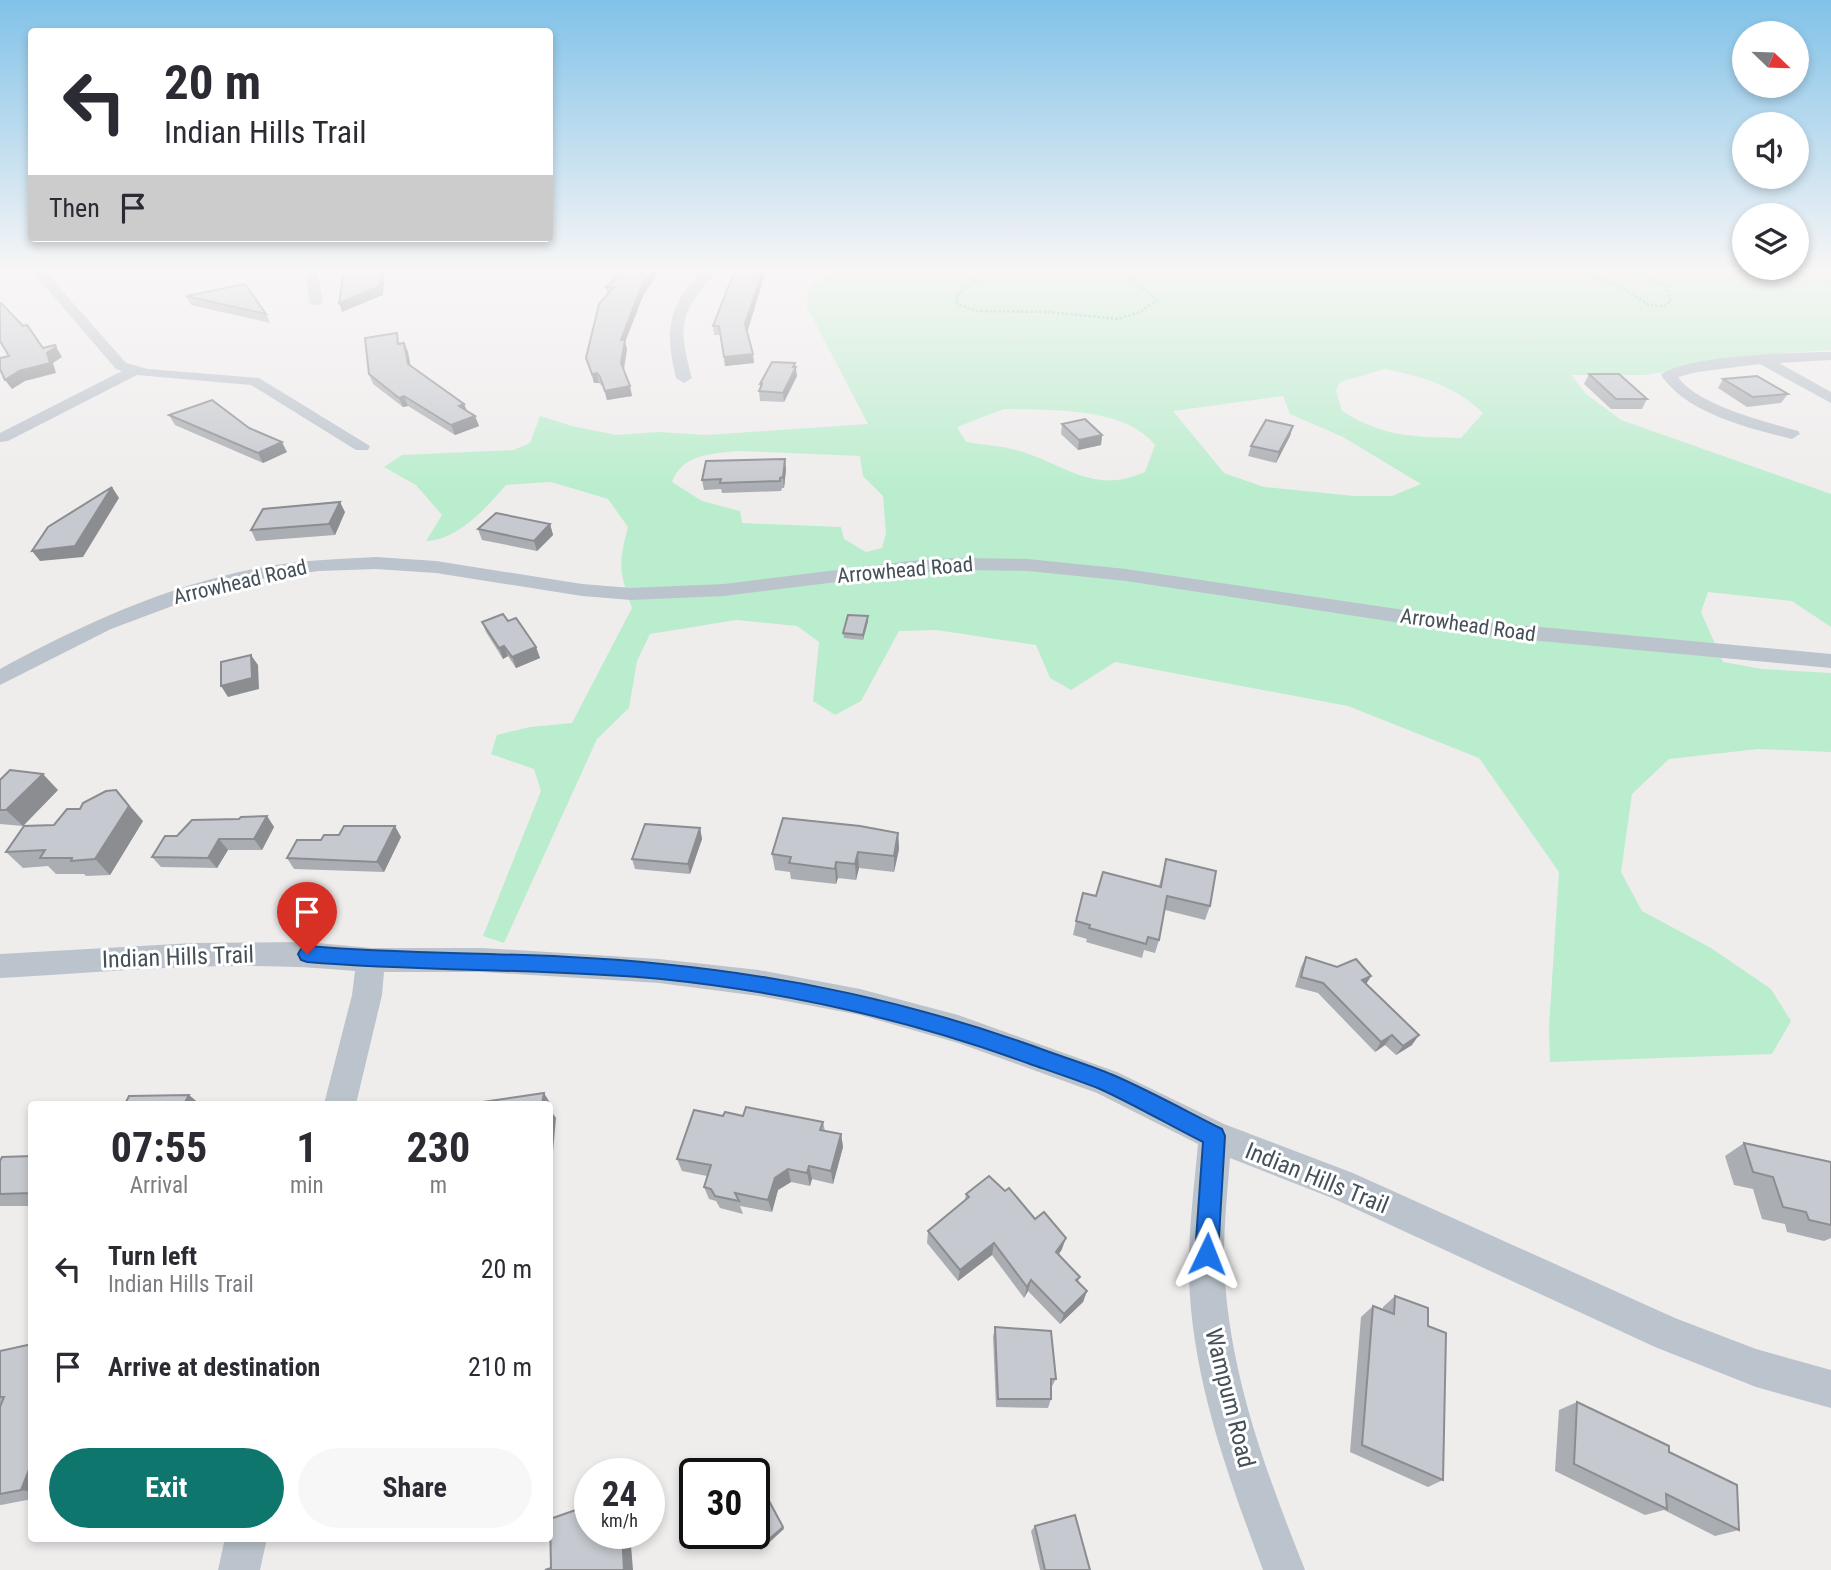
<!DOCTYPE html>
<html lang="en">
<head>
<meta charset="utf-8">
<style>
  :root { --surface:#fff; --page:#f7f7f7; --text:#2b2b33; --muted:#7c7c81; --accent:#0f766e }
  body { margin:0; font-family:"Roboto Condensed",sans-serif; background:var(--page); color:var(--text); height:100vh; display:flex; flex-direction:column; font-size:26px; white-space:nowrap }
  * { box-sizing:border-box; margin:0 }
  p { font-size:23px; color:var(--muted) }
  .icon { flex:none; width:38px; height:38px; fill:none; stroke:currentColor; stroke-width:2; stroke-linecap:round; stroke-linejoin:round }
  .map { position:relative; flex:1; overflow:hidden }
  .details { position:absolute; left:28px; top:1101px; width:525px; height:441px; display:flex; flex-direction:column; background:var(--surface); border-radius:7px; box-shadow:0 4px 10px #0003 }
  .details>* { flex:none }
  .hud { position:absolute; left:28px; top:28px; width:525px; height:214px; border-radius:7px; box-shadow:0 4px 10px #0003; background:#fff; color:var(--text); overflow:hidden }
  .needle { width:46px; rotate:113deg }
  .fabs { position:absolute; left:1732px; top:21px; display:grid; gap:14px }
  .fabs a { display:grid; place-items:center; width:77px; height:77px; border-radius:50%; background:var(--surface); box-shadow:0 4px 10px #0003; font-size:35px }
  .speed { position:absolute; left:574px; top:1458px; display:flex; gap:14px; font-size:35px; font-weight:700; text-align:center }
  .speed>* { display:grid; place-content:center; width:91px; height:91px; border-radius:50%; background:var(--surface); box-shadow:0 4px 10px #0003; line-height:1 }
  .speed small { font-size:18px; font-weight:400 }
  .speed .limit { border:4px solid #111; border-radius:10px; background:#fff; color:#111 }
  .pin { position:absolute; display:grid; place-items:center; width:60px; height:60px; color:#fff; margin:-72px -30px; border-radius:50% 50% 50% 0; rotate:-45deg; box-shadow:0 0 7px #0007 }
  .pin .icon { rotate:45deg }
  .me { position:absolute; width:77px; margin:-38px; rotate:2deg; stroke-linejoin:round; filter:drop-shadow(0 0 5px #0008) }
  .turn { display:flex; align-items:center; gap:24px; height:147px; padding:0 21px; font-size:32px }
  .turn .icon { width:91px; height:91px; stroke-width:2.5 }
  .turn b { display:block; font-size:49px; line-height:60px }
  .then { display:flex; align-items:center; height:66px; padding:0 21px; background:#0003; gap:14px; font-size:26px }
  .eta { display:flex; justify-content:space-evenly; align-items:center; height:119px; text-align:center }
  .eta b { font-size:42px; font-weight:700; line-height:49px }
  .action { display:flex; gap:14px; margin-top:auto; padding:14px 21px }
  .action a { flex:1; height:80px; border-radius:42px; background:var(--accent); color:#fff; font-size:28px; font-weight:700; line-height:80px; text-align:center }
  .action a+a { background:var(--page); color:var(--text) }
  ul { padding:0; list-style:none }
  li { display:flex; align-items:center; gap:21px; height:98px; padding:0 21px }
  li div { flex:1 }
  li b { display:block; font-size:26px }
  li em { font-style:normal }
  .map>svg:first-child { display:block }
</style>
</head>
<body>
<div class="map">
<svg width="1831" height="1570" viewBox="0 0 1831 1570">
  <rect width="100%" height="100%" fill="#efecec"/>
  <!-- green -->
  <path fill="#baedcd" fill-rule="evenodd" d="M831,270H1831V350L1781,353L1645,375H1571L1586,394L1621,420L1831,494V627L1792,601L1708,592L1701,612L1723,662L1762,669L1831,673V752L1758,749L1669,759L1632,794L1621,872L1642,911L1711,948L1771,989L1791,1021L1772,1054L1550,1062L1549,1027L1559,872L1479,758L1348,706L1115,662L1071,690L1050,678L1036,645L936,630L899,631L861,701L835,715L813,701L819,642L797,626L736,620L650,634L637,661L629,708L597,739L504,943L483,936L541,791L534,769L491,754L497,735L530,727L572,723L632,608C619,571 618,565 628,527L608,499L551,482L506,485C486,508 458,540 426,541L442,515L416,485L384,467L402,455L514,450L530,443L540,416L572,426L616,435L658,432L706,435L868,424L807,307L809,289ZM1385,369C1423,377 1454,385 1483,413L1461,438C1415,437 1382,437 1342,411L1336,391L1340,382ZM1283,396L1290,414L1343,437L1421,484L1392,496H1354L1264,487L1224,473L1173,411ZM1004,409C1049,410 1126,407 1155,445L1145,472C1094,495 1066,465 1020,451C1003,446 984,445 966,442L957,427ZM737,451L860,456L863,476L883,496L886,534L882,548L866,552L844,539L841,527L742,523L740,511L702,501L672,482C682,454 711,454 737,451Z"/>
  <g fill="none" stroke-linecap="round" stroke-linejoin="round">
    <!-- path -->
    <g stroke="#74ca9e" stroke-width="2.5" stroke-dasharray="2.5 2" stroke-linecap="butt">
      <path d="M986,270L958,295L955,300L960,305L977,311L1048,312L1117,319L1140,312L1157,300L1121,270"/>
      <path d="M1578,270L1624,289L1649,305L1664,306L1671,301L1667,287L1636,270"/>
    </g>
    <!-- minor -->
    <g fill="#bbc4cc" fill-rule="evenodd">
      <path d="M31,270H44L126,363L148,369L259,378L370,446L368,450H356L251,385L137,375L8,441L0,442V433L122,371L116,369Z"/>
      <path d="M305,270H317L323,302L321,305H311L309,302Z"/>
      <path d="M703,270H716C681,315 677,321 692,378L684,383L676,378C665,330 667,306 703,270Z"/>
      <path d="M1831,352V360L1779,363L1831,392V403L1760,364L1697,372L1678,377C1697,405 1766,422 1798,431L1800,434L1792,439C1749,428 1687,414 1661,375C1681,356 1800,352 1831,352Z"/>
      <path d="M376,557L436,561L582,584L631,588L724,584L910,561L956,558L1028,559L1126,569L1486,622L1831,654V668L1486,636L1126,581L1028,571L956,570L910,573L724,596L631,600L582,596L436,573L376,569L319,571L263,579L215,590L111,629L0,685V669C83,624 170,584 264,567C301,560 339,559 376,557Z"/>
      <path d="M307,942L371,948H482L659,959L759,970L860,989L958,1015L1117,1072L1224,1124L1353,1173L1675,1318L1756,1349L1831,1370V1408L1756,1387L1655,1347L1332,1198L1230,1158C1227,1199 1222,1240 1225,1281C1232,1382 1268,1477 1305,1570H1263C1228,1476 1192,1379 1189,1277C1188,1233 1194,1189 1198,1144L1097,1093L958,1043L860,1015L759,996L659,983L482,972H384L382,995L356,1104H324L352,995L355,971C237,959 118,971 0,978V954L193,943Z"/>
      <path d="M225,1538H267L260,1570H218Z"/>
    </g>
  </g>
  <!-- wall -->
  <g fill="#aaadb2">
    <path d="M625,270L643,296L625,342L627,349L624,370L632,396L607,400L603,387L599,383H594L586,358L607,295L606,287Z"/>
    <path d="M740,270H784L779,273L766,271L747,331L754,363L725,366L721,335H714L713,326Z"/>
    <path d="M186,296L266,314L270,323L191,305Z"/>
    <path d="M404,343L408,352L410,365L464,404L467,411L475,416L479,426L455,435L408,406L403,407L373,384L369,374L400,344Z"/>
    <path d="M795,367L797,376L784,402L760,401L759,391L760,389V384Z"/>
    <path d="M1589,374L1647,399L1642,409H1611L1584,384Z"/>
    <path d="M1723,379L1788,394L1781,403L1747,407L1718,388Z"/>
    <path d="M169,415L249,428L287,452L263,463L175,425Z"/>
    <path d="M1062,424L1102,435L1101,445L1078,450L1061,434Z"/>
    <path d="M1293,426L1290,436L1276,463L1248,456L1251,446Z"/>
    <path d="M786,469L784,488H782L781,491L722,493L721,489L704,490L702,480Z"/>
    <path d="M345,512L335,535L256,541L251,530Z"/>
    <path d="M550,524L553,535L537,551L482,540L478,529Z"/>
    <path d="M508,621L536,647L540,658L516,668L508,656L503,659L486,632L482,622Z"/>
    <path d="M868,621L863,640L844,638L843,633Z"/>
    <path d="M58,790L23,826L0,824V810Z"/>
    <path d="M267,816L274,827L262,850H228L217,868L161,867L152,857L177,836L239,819Z"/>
    <path d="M143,821L110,875L86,876L84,874H56L48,866L23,868L6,852Z"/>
    <path d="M700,828L702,839L690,874L635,869L632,859Z"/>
    <path d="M898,833L899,849L894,872L859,868L856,880L838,878L836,884L791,879L790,872L775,870L772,854Z"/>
    <path d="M401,837L384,872L294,869L287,858L321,840Z"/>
    <path d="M1166,859L1210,906L1205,920L1165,910L1159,940L1155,953L1144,950L1142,958L1086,942L1087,939L1073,935L1076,921L1096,896L1159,886Z"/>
    <path d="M1306,957L1337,967L1371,976L1366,984L1412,1045L1396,1055L1385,1045L1375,1052L1318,993L1295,987L1301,967Z"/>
    <path d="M723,1116H743L823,1122L825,1131L841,1134L843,1147L833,1184L812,1179L810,1186L791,1182L778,1190L772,1212L740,1206L743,1214L720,1208L716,1201L709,1199L704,1187L707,1176L682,1171L677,1159Z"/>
    <path d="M1744,1143L1831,1162V1238L1824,1241L1787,1232L1785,1224L1762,1219L1753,1189L1734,1185L1725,1156Z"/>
    <path d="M32,1156V1206H0V1161Z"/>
    <path d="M966,1194L1062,1249L1059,1254L1080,1277L1078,1282L1087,1291L1083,1302L1060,1324L1028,1291L1024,1298L992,1255L958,1281L927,1243L928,1231L965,1200Z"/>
    <path d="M1395,1296L1428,1326L1443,1480L1428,1487L1350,1452L1361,1317L1373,1306L1383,1310V1307Z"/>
    <path d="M995,1327L1056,1379L1051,1388V1399L1048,1408L996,1407L993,1337Z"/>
    <path d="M32,1344V1499L1,1505H0V1351Z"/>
    <path d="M1577,1402L1669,1452L1739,1530L1715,1536L1664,1510L1645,1515L1555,1471L1559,1410Z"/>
    <path d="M1035,1526L1090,1570H1040L1031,1531Z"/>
  </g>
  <!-- shaded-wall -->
  <g fill="#8b8d91">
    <path d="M382,270H385L383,295L342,312L339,303Z"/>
    <path d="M653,270H660L643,296L625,342L627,349L623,373L621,363V340L641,288Z"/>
    <path d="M763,270H766V271L747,333L745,324Z"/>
    <path d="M404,343L408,352L412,373L408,364Z"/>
    <path d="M55,345L62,357L53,363L56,373L25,381L12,389L5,380L47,353Z"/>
    <path d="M753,354L754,363L725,366L724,357Z"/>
    <path d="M795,363L797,376L784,402L783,393Z"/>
    <path d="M597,373L599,383H594L592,374Z"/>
    <path d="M630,386L632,396L607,400L605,391Z"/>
    <path d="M404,396L408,406L403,407L399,398Z"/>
    <path d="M464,404L468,414L459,406Z"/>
    <path d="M475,416L479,426L455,435L451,425Z"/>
    <path d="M1293,426L1290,436L1276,463L1279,452Z"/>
    <path d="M1102,435L1101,445L1078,450L1079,440Z"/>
    <path d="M282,442L287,452L263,463L258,453Z"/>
    <path d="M785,459L786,469L784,488L783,477Z"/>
    <path d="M112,487L119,498L83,557L40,561L32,551Z"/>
    <path d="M340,502L345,512L335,535L329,524Z"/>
    <path d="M550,524L553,535L537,551L534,541Z"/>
    <path d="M868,616V621L863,640V635Z"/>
    <path d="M504,646L508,656L503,659L499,648Z"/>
    <path d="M536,647L540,658L516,668L512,657Z"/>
    <path d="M251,655L258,665L259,689L228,697L221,686Z"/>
    <path d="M43,774L58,790L23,826L6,810Z"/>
    <path d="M116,790L143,821L110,875L95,859Z"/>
    <path d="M267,816L274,827L262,850L254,839Z"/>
    <path d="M395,826L401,837L384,872L377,862Z"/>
    <path d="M700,828L702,839L690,874L688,864Z"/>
    <path d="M898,833L899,849L894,872V856Z"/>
    <path d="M219,839L228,850L217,868L208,858Z"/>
    <path d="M858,852L859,868L856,880L855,864Z"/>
    <path d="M836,862L838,878L836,884L835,869Z"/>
    <path d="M1371,976L1365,986L1362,980Z"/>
    <path d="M1392,1035L1385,1045L1375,1052L1381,1042Z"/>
    <path d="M1419,1035L1412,1045L1396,1055L1403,1046Z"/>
    <path d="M544,1093L552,1106L551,1111L556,1118L550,1185V1104H542Z"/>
    <path d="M189,1095L200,1104H184Z"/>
    <path d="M841,1134L843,1147L833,1184L831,1171Z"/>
    <path d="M809,1166L812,1179L810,1186L807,1173Z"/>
    <path d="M788,1169L791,1182L778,1190L772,1212L768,1200L775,1178Z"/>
    <path d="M1066,1238L1062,1249L1053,1263L1056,1252Z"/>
    <path d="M994,1243L992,1255L958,1281L960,1270Z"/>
    <path d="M1031,1280L1028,1291L1024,1298L1027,1287Z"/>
    <path d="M1087,1291L1083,1302L1060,1324L1064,1314Z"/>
    <path d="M32,1462V1492L21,1490Z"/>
    <path d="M768,1499L784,1529L761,1550L759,1548Z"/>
    <path d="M622,1533H630L633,1570H624Z"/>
  </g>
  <!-- building -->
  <g fill="#c6c9cf" stroke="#8b8d91" stroke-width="2">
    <path d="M344,270H382L380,286L339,303Z"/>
    <path d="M625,270H653L641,288L621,340H625L621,363L630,386L605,391L600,377L597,373L592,374L586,358L599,304L614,287H606Z"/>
    <path d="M740,270H763L745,324L753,354L724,357L719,326H713L733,275Z"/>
    <path d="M245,284L266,314L186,296Z"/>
    <path d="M0,303H1L23,326L27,325L43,348L55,345L56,347L47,353L50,363L19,371L5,380L0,369V358L9,356L0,341Z"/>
    <path d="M397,333L398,344L404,343L408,364L464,404L459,406L475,416L451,425L404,396L399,398L369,374L365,338Z"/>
    <path d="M772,362L795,363L793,367H796L783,393L759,391L762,384H760Z"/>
    <path d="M1589,374H1619L1647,399H1616Z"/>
    <path d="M1757,376L1788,394L1753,397L1723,379Z"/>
    <path d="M212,400L249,428L282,442L258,453L169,415Z"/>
    <path d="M1085,419L1102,435L1079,440L1062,424Z"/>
    <path d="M1266,420L1293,426L1279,452L1251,446Z"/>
    <path d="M785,459L783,477L780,478V481L720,483L721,479L702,480L706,461Z"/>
    <path d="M112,487L75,546L32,551L48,527Z"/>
    <path d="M340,502L329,524L251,530L263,509Z"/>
    <path d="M496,513L550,524L534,541L478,529Z"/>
    <path d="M503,614L508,621L516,618L536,647L512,657L504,646L499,648L482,622Z"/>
    <path d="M848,615L868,616L863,635L843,633Z"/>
    <path d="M251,655L252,678L221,686V662Z"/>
    <path d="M10,770L43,774L6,810H0V780Z"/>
    <path d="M116,790L129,806L95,859L71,861L72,858H40L45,850L6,852L24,826L54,825L67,809H80L83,803L106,791Z"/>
    <path d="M267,816L254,839H219L208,858L152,857L165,836H177L192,820L239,819L241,817Z"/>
    <path d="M783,818L860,826L898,833L894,856L858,852L855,864L836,862L835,869L789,863L791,857L772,854Z"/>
    <path d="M645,824L700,828L688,864L632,859Z"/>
    <path d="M344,826H395L377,862L287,858L297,840H321L324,835H339Z"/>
    <path d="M1166,859L1216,871L1210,906L1167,896L1159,940L1148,937L1146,944L1089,928L1090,925L1076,921L1083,893L1096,896L1103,872L1161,887Z"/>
    <path d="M1306,957L1337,967L1356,959L1371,976L1362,980L1419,1035L1403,1046L1392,1035L1381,1042L1323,983L1301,977Z"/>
    <path d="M544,1093L542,1104H469Z"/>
    <path d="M189,1095L184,1104H125L129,1096Z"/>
    <path d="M746,1107L823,1122L820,1130L841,1134L831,1171L809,1166L807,1173L788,1169L775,1178L768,1200L735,1193L739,1201L715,1196L711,1189L704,1187L711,1165L677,1159L694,1110L723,1116L725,1112L743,1116Z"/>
    <path d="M1744,1143L1831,1162V1225L1809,1220L1806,1212L1783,1207L1773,1177L1753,1172Z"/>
    <path d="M32,1156V1193L0,1194V1161L2,1157Z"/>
    <path d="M989,1176L1005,1191L1009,1188L1035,1219L1044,1212L1066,1238L1056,1252L1080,1277L1076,1280L1087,1291L1064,1314L1031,1280L1027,1287L994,1243L960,1270L928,1231L969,1197L966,1194Z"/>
    <path d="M1395,1296L1428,1308V1326L1446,1333L1443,1480L1362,1445L1373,1306L1394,1314Z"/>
    <path d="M995,1327L1051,1331L1056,1379H1051V1399H998Z"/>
    <path d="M32,1344V1462L21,1490L0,1494V1407L4,1397H0V1351Z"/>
    <path d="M1577,1402L1669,1446V1452L1737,1485L1739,1530L1666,1494L1667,1509L1574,1464Z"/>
    <path d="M768,1499L783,1527L759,1548L751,1533H754V1511Z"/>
    <path d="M590,1505V1533H622L624,1570H545L551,1568L550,1519Z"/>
    <path d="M1075,1515L1090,1570H1045L1035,1526Z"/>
  </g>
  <!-- sky -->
  <linearGradient id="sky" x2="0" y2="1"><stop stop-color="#81c2e8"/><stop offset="0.55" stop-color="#f8f6f6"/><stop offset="1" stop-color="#f8f6f6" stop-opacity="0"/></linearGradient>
  <rect width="1831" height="490" fill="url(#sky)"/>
  <!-- route -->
  <path fill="#1a73e8" stroke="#114b97" stroke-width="2" d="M307,946C425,956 544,951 662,964C792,977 909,1002 1033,1046C1059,1056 1087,1064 1113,1075C1150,1091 1186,1111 1222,1129L1225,1136L1218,1254L1215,1262L1207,1266L1199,1262L1195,1254L1203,1142C1169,1125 1135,1105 1100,1089C1077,1080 1053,1072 1030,1064C910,1020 788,992 661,979C543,968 425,972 307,962L301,960L298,954L301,949Z"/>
  <g text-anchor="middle" stroke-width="6" stroke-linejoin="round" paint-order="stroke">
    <!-- street labels -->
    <g font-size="21" fill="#455059" stroke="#fff">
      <text transform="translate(905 570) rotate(-5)" y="7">Arrowhead Road</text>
      <text transform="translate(240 582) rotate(-13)" y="7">Arrowhead Road</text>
      <text transform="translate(1468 625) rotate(8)" y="7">Arrowhead Road</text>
    </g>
    <!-- near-street labels -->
    <g font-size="24" fill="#455059" stroke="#fff">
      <text transform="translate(178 957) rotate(-2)" y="8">Indian Hills Trail</text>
      <text transform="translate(1317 1178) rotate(22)" y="8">Indian Hills Trail</text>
      <text transform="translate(1230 1398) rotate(76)" y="8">Wampum Road</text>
    </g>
  </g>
</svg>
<div class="fabs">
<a><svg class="needle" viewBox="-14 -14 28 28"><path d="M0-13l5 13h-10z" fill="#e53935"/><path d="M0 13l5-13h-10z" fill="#7c7c81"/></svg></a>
<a><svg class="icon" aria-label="sound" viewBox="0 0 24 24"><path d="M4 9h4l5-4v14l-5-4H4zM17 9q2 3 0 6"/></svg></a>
<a><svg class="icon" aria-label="layers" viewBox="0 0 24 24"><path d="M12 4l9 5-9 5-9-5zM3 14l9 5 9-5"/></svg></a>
</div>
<div class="speed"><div>24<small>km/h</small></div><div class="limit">30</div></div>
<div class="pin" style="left:307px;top:954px;background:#d93025"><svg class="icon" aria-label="arrive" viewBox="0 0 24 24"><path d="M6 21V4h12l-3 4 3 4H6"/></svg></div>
<svg class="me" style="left:1207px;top:1254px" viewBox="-20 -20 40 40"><path d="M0-17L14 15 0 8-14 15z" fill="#1a73e8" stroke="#fff" stroke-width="4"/></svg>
<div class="hud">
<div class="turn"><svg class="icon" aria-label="left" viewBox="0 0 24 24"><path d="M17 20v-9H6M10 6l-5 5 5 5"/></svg><div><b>20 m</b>Indian Hills Trail</div></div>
<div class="then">Then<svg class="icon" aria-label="arrive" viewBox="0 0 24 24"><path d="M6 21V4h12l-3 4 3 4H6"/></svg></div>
</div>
<section class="details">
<div class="eta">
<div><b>07:55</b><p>Arrival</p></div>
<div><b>1</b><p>min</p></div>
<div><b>230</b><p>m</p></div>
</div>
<ul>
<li><svg class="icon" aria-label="left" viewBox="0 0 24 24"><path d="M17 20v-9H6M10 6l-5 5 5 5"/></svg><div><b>Turn left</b><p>Indian Hills Trail</p></div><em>20 m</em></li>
<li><svg class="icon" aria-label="arrive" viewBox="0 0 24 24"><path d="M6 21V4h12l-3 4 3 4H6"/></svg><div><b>Arrive at destination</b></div><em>210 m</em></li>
</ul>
<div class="action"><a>Exit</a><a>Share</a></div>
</section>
</div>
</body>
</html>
